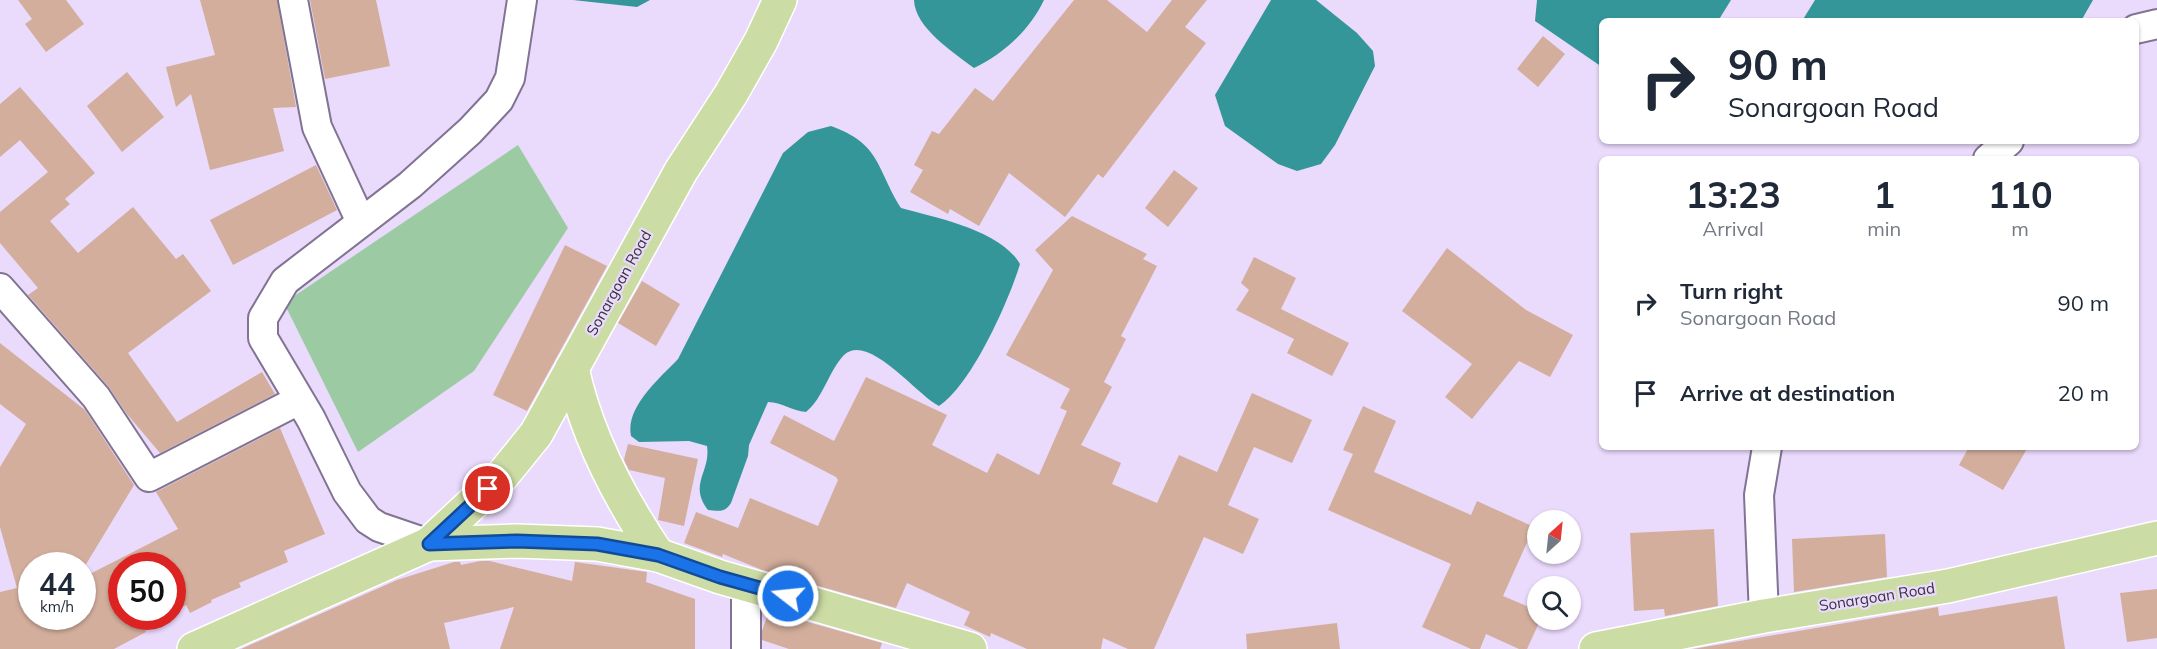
<!DOCTYPE html>
<html lang="en">
<head>
<meta charset="utf-8">
<style>
  :root { --surface:#fff; --page:#f2f2f3; --text:#1f2937; --muted:#747a83 }
  body { margin:0; font-family:Mulish,sans-serif; background:var(--page); color:var(--text); height:100vh; display:flex; flex-direction:column; font-size:22px; white-space:nowrap }
  * { box-sizing:border-box; margin:0 }
  p { font-size:20px; color:var(--muted) }
  .icon { flex:none; width:33px; height:33px; fill:none; stroke:currentColor; stroke-width:2; stroke-linecap:round; stroke-linejoin:round }
  .map { position:relative; flex:1; overflow:hidden }
  .details { position:absolute; left:1599px; top:156px; width:540px; height:294px; display:flex; flex-direction:column; background:var(--surface); border-radius:9px; box-shadow:0 2px 4px #0004 }
  .details>* { flex:none }
  .banner { position:absolute; left:1599px; top:18px; width:540px; height:126px; border-radius:9px; box-shadow:0 2px 4px #0004; background:#fff; color:var(--text); overflow:hidden }
  .needle { width:39px; rotate:27deg }
  .fabs { position:absolute; left:1527px; top:510px; display:grid; gap:12px }
  .fabs a { display:grid; place-items:center; width:54px; height:54px; border-radius:50%; background:var(--surface); box-shadow:0 2px 4px #0004; font-size:30px }
  .speed { position:absolute; left:18px; top:552px; display:flex; gap:12px; font-size:30px; font-weight:700; text-align:center }
  .speed>* { display:grid; place-content:center; width:78px; height:78px; border-radius:50%; background:var(--surface); box-shadow:0 2px 4px #0004; line-height:1 }
  .speed small { font-size:15px; font-weight:400 }
  .speed .limit { border:9px solid #d22; background:#fff; color:#111 }
  .pin { position:absolute; display:grid; place-items:center; width:51px; height:51px; color:#fff; margin:-26px; border:3px solid #fff; border-radius:50%; box-shadow:0 2px 6px #0007 }
  .me { position:absolute; width:66px; margin:-33px; rotate:286deg; stroke-linejoin:round; filter:drop-shadow(0 0 4px #0008) }
  .turn { display:flex; align-items:center; gap:21px; height:126px; padding:0 30px; font-size:27px }
  .turn .icon { width:78px; height:78px; stroke-width:2.5 }
  .turn b { display:block; font-size:42px; line-height:51px }
  .eta { display:flex; justify-content:space-evenly; align-items:center; height:102px; text-align:center }
  .eta b { font-size:36px; font-weight:700; line-height:42px }
  ul { padding:0; list-style:none }
  li { display:flex; align-items:center; gap:18px; height:90px; padding:0 30px }
  li div { flex:1 }
  li b { display:block; font-size:22px }
  li em { font-style:normal }
  .map>svg:first-child { display:block }
</style>
</head>
<body>
<div class="map">
<svg width="2157" height="649" viewBox="0 0 2157 649">
  <rect width="100%" height="100%" fill="#eadafc"/>
  <!-- green -->
  <path fill="#9ccba3" d="M518,145L568,228L474,371L358,452L284,303Z"/>
  <!-- water -->
  <g fill="#349699">
    <path d="M573,0H650L637,7Z"/>
    <path d="M914,0H1044C1030,30 1003,54 974,68C953,52 915,28 914,0Z"/>
    <path d="M1271,0H1316L1357,33L1373,51L1375,66L1335,145L1321,164L1297,171L1278,164L1225,126L1215,95Z"/>
    <path d="M1537,0H1731L1718,21H1602V67L1535,21Z"/>
    <path d="M1815,0H2093L2081,21H1802Z"/>
    <path d="M831,126C881,144 876,168 901,208C937,218 1000,230 1020,264C1009,301 971,386 939,406C917,395 868,332 844,355C828,372 824,397 806,412C792,411 782,402 768,402L749,445L748,456L731,503C725,513 718,511 708,510C688,484 711,472 707,446L689,441L639,442L631,436C625,407 660,378 678,359L783,153L808,132Z"/>
  </g>
  <!-- building -->
  <g fill="#d3ae9d">
    <path d="M18,0H66L84,24L46,52L25,24L32,19Z"/>
    <path d="M200,0H277L296,107L273,108L284,151L210,170L191,94L176,107L166,67L215,55Z"/>
    <path d="M310,0H376L390,66L325,79Z"/>
    <path d="M1074,0H1107L1147,32L1172,0H1207L1185,27L1206,43L1103,178L1098,174L1065,217L1009,173L979,226L950,209L948,214L910,192L923,170L914,165L932,131L939,134L975,88L993,101Z"/>
    <path d="M1543,36L1565,54L1538,87L1517,69Z"/>
    <path d="M127,72L164,117L122,152L87,106Z"/>
    <path d="M20,87L95,173L65,199L70,204L50,221L78,253L133,207L176,259L183,254L211,291L128,353L177,422L262,372L275,394L160,453L127,414L108,386L28,295L38,288L0,243V212L48,172L20,140L0,157V104Z"/>
    <path d="M316,165L337,210L233,265L210,220Z"/>
    <path d="M1174,170L1198,188L1168,227L1145,208Z"/>
    <path d="M1072,216L1147,254L1143,259L1157,266L1121,336L1126,339L1104,382L1112,387L1081,445L1121,463L1112,484L1157,503L1179,455L1217,472L1252,393L1312,420L1292,463L1254,447L1228,505L1259,519L1243,554L1204,537L1154,649H1128L1103,638L1101,649H1027L991,633L990,637L964,625L970,612L907,583L896,608L762,570L723,554L722,557L684,543L696,512L738,528L750,498L818,526L838,480L836,477L770,443L784,415L834,441L866,377L947,415L932,445L987,473L997,453L1039,475L1067,411L1060,408L1070,389L1006,355L1053,270L1035,250Z"/>
    <path d="M565,245L607,266L527,411L493,395Z"/>
    <path d="M1447,248L1526,310L1573,335L1550,377L1519,361L1472,419L1445,397L1472,364L1402,311Z"/>
    <path d="M1254,257L1296,278L1281,309L1349,343L1332,376L1287,353L1294,339L1236,310L1249,290L1241,283Z"/>
    <path d="M642,281L680,304L656,346L618,323Z"/>
    <path d="M0,343L85,410L134,485L85,566H32V616H82V578L178,529L156,492L280,428L325,534L284,551L288,562L239,583L241,587L211,600L212,602L190,613L186,605L172,612V566H122V616H138L146,632L114,649H0V592L17,588L0,527V467L26,424L0,404Z"/>
    <path d="M1363,406L1396,421L1374,472L1471,515L1477,501L1534,527L1503,596L1538,611V625L1527,649H1519L1486,634L1480,649H1471L1422,627L1451,564L1328,510L1353,454L1343,450Z"/>
    <path d="M628,444L698,459L684,526L658,520L665,478L629,470L624,460Z"/>
    <path d="M1969,447H2028L2003,490L1959,465Z"/>
    <path d="M1714,529L1718,606L1665,616L1664,609L1634,611L1630,533Z"/>
    <path d="M1885,534L1887,577L1794,592L1792,539Z"/>
    <path d="M480,561H490L572,581L575,562L647,572L646,582L695,599V649H500L514,607L444,623L450,649H241L397,580L454,562H460L461,565Z"/>
    <path d="M2157,589V638L2127,642L2120,593Z"/>
    <path d="M2057,596L2065,649H1693L1938,607L1939,616Z"/>
    <path d="M769,611L882,643L880,649H789L762,640V631Z"/>
    <path d="M1337,623L1340,649H1247L1246,634Z"/>
  </g>
  <g fill="none" stroke-linecap="round" stroke-linejoin="round">
    <!-- minor casing -->
    <g stroke="#817392" stroke-width="32">
      <g id="minor">
        <path d="M293,0L317,127L361,222"/>
        <path d="M2136,29L2157,24"/>
        <path d="M1988,159L2009,141"/>
        <path d="M0,288L96,397L149,477L299,400"/>
        <path d="M429,544L379,527L368,520L347,492L311,419L263,338V318L285,281L410,185L470,131L499,100L510,78L522,0"/>
        <path d="M1764,616L1759,495L1767,447"/>
        <path d="M746,649V584"/>
      </g>
    </g>
    <!-- major casing -->
    <g stroke="#fff" stroke-width="36">
      <g id="major">
        <path d="M572,368C586,435 620,499 658,555"/>
        <path d="M429,544L517,541L597,544L658,555L720,577L970,649"/>
        <path d="M194,649L429,544L502,476L536,434L681,171L731,94L761,41L780,0"/>
        <path d="M1596,649L1764,616L1948,586L2157,538"/>
      </g>
    </g>
    <!-- minor -->
    <use href="#minor" stroke="#fff" stroke-width="28"/>
    <!-- major -->
    <use href="#major" stroke="#ccdca5" stroke-width="33"/>
  </g>
  <g fill="none" stroke-linecap="round" stroke-linejoin="round">
    <!-- route casing -->
    <g stroke="#114b97" stroke-width="15">
      <path id="route" d="M488,489L429,544L517,541L597,544L658,555L720,577L788,596"/>
    </g>
    <!-- route -->
    <use href="#route" stroke="#1a73e8" stroke-width="10"/>
  </g>
  <g text-anchor="middle" stroke-width="4.5" stroke-linejoin="round" paint-order="stroke">
    <!-- street labels -->
    <g font-size="15" fill="#393340" stroke="#eadafc">
      <text transform="translate(619 283) rotate(-61)" y="5">Sonargoan Road</text>
      <text transform="translate(1877 597) rotate(-9)" y="5">Sonargoan Road</text>
    </g>
  </g>
</svg>
<div class="fabs">
<a><svg class="needle" viewBox="-14 -14 28 28"><path d="M0-13l5 13h-10z" fill="#e53935"/><path d="M0 13l5-13h-10z" fill="#747a83"/></svg></a>
<a><svg class="icon" aria-label="search" viewBox="0 0 24 24"><circle cx="10" cy="10" r="6"/><path d="M15 15l6 6"/></svg></a>
</div>
<div class="speed"><div>44<small>km/h</small></div><div class="limit">50</div></div>
<div class="pin" style="left:488px;top:489px;background:#d93025"><svg class="icon" aria-label="arrive" viewBox="0 0 24 24"><path d="M6 21V4h12l-3 4 3 4H6"/></svg></div>
<svg class="me" style="left:788px;top:596px" viewBox="-20 -20 40 40"><circle r="17" fill="#1a73e8" stroke="#fff" stroke-width="3"/><path d="M0-11L8 9 0 5-8 9z" fill="#fff"/></svg>
<div class="banner">
<div class="turn"><svg class="icon" aria-label="right" viewBox="0 0 24 24"><path d="M7 20v-9h11M14 6l5 5-5 5"/></svg><div><b>90 m</b>Sonargoan Road</div></div>
</div>
<section class="details">
<div class="eta">
<div><b>13:23</b><p>Arrival</p></div>
<div><b>1</b><p>min</p></div>
<div><b>110</b><p>m</p></div>
</div>
<ul>
<li><svg class="icon" aria-label="right" viewBox="0 0 24 24"><path d="M7 20v-9h11M14 6l5 5-5 5"/></svg><div><b>Turn right</b><p>Sonargoan Road</p></div><em>90 m</em></li>
<li><svg class="icon" aria-label="arrive" viewBox="0 0 24 24"><path d="M6 21V4h12l-3 4 3 4H6"/></svg><div><b>Arrive at destination</b></div><em>20 m</em></li>
</ul>
</section>
</div>
</body>
</html>
